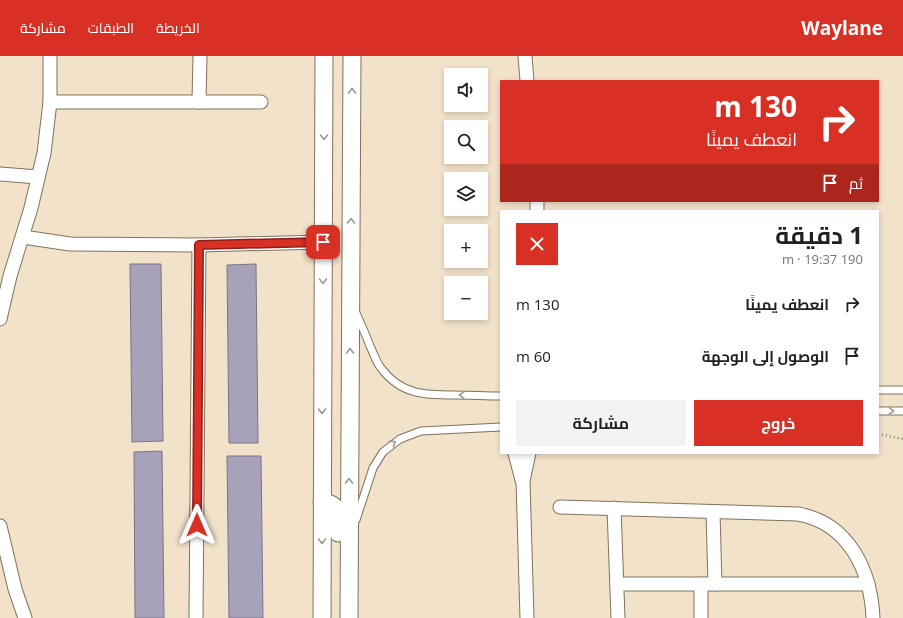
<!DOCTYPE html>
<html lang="ar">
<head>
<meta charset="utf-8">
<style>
  :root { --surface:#fff; --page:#f2f2f2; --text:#202124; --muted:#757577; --accent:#d93025 }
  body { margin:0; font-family:"Open Sans",Cairo,sans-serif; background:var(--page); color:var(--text); direction:rtl; height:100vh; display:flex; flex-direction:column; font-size:15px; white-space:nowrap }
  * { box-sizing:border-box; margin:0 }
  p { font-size:13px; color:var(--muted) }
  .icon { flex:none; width:22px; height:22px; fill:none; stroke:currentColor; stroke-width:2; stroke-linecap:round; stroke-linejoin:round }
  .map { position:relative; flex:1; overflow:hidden; direction:ltr }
  .panel { position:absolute; left:500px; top:154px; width:379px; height:244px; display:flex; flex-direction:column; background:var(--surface); border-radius:0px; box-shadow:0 2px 6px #0003; direction:rtl }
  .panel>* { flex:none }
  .guide { position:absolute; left:500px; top:24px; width:379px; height:122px; border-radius:0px; box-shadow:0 2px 6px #0003; direction:rtl; background:#d93025; color:#fff; overflow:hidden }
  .tools { position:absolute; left:444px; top:12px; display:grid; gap:8px }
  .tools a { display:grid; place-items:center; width:44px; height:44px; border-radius:0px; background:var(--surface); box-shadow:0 2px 6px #0003; font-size:20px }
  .pin { position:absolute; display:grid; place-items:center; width:34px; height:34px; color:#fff; margin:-17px; border-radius:8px; box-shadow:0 2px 6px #0006 }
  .me { position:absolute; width:44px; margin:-22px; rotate:0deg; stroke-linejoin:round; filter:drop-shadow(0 0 3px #0008) }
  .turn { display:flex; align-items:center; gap:14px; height:84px; padding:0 16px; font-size:18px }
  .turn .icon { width:52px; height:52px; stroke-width:2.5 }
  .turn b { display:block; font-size:28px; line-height:34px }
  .then { display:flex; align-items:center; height:38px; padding:0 16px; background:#0003; gap:8px; font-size:15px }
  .round { display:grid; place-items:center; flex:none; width:42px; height:42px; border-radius:0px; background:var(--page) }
  .overview { display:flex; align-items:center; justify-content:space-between; height:68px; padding:0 16px }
  h1 { font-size:24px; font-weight:700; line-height:30px }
  .cta { display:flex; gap:8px; margin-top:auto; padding:8px 16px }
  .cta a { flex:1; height:46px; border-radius:0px; background:var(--accent); color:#fff; font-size:16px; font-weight:700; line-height:46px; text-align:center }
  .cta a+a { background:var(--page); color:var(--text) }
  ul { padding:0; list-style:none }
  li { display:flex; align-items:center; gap:12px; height:52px; padding:0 16px }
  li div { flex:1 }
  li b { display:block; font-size:15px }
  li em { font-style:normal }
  header { display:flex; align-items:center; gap:24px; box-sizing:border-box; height:56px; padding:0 20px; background:var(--accent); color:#fff }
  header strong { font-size:19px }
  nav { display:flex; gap:22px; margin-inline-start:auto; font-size:14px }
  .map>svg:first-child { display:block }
</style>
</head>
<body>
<header>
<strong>Waylane</strong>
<nav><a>الخريطة</a><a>الطبقات</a><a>مشاركة</a></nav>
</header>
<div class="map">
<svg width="903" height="562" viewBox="0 0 903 562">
  <rect width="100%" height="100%" fill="#f2e2ca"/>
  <!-- building -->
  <g fill="#a7a1ba" stroke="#7a748b">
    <path d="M130,208H161L163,385L132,386Z"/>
    <path d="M256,208L258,387H229L227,209Z"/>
    <path d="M162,395L164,562H135L134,396Z"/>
    <path d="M227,400H261L263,562H229Z"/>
  </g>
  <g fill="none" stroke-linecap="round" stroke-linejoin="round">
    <!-- service casing -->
    <g stroke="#80725c" stroke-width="9">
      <g id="service">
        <path d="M356,257C361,268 366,279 370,290C374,298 376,306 381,312C401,339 425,339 455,339C470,339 486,340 501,340"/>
        <path d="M878,334H903"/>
        <path d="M878,355H903"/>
        <path d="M356,464L373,412L383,396L400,383L421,375L501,371"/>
      </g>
    </g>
    <!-- minor casing -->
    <g stroke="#80725c" stroke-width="15">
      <g id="minor">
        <path d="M525,0L527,25"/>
        <path d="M50,46H261"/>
        <path d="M199,46L200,0"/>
        <path d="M0,118L38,121"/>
        <path d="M537,155V145"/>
        <path d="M23,181L70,188L199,189L323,186"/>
        <path d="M0,263L10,220L31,152L44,97L50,46V0"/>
        <path d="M515,397L522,424"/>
        <path d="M560,451L798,458C849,467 871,515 873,562"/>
        <path d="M614,452L618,562"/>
        <path d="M713,456L715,528"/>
        <path d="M0,470L15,533L25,562"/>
        <path d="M617,528H868"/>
        <path d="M196,562L199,189"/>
        <path d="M527,562L523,425L529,397"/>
        <path d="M701,562V528"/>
      </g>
    </g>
    <!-- tertiary casing -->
    <g stroke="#80725c" stroke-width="19">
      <g id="tertiary">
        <path d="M322,446C342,448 338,462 338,477"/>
        <path d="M322,562L324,0"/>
        <path d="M349,562L352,0"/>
      </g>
    </g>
    <!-- path -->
    <path stroke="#8d8272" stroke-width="2.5" stroke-dasharray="1 3" stroke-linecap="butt" d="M878,378L903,383"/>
    <!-- service -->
    <use href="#service" stroke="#fff" stroke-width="7"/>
    <!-- minor -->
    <use href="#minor" stroke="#fff" stroke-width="13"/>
    <!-- tertiary -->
    <use href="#tertiary" stroke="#fff" stroke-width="17"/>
  </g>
  <!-- one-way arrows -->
  <defs><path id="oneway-chevron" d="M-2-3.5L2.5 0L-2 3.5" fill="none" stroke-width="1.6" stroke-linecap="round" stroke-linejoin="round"/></defs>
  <g stroke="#9a9893">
    <use href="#oneway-chevron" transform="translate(352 35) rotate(-90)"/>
    <use href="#oneway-chevron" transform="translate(324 81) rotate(90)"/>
    <use href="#oneway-chevron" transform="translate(351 165) rotate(-90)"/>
    <use href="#oneway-chevron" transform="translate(323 225) rotate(90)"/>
    <use href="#oneway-chevron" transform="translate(350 295) rotate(-90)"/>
    <use href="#oneway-chevron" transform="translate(462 339) rotate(-179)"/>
    <use href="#oneway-chevron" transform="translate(322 355) rotate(90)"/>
    <use href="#oneway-chevron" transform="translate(891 355) rotate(1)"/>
    <use href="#oneway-chevron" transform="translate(393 387) rotate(-37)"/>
    <use href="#oneway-chevron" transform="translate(349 425) rotate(-90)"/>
    <use href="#oneway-chevron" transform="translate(322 485) rotate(90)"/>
  </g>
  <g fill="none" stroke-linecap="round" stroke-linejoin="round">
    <!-- route casing -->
    <g stroke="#8d1f18" stroke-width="10">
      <path id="route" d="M197,469L199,189L323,186"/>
    </g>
    <!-- route -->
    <use href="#route" stroke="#d93025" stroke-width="7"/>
  </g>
</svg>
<div class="tools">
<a><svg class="icon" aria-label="sound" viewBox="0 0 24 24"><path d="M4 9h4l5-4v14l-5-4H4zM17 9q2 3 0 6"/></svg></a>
<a><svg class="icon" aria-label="search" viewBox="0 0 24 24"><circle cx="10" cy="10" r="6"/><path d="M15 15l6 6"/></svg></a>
<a><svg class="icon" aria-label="layers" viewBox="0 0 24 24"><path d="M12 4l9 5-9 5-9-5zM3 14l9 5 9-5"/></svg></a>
<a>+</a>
<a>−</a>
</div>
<div class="pin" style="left:323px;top:186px;background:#d93025"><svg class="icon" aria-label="arrive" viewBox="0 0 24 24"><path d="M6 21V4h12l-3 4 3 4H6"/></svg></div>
<svg class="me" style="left:197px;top:469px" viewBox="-20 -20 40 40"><path d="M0-17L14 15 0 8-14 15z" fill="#d93025" stroke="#fff" stroke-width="4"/></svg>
<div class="guide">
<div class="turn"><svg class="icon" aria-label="right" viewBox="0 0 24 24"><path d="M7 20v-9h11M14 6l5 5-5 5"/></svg><div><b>130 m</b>انعطف يمينًا</div></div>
<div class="then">ثم<svg class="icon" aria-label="arrive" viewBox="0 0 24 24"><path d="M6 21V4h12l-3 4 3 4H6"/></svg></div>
</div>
<section class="panel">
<div class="overview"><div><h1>1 دقيقة</h1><p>190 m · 19:37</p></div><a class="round" style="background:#d93025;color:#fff"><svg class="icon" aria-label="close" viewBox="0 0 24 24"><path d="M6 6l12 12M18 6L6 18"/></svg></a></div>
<ul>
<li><svg class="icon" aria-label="right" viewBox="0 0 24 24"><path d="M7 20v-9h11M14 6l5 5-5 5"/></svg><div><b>انعطف يمينًا</b></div><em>130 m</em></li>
<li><svg class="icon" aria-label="arrive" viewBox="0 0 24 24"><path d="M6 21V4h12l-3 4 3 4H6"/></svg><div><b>الوصول إلى الوجهة</b></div><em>60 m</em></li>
</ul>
<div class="cta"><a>خروج</a><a>مشاركة</a></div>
</section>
</div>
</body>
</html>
